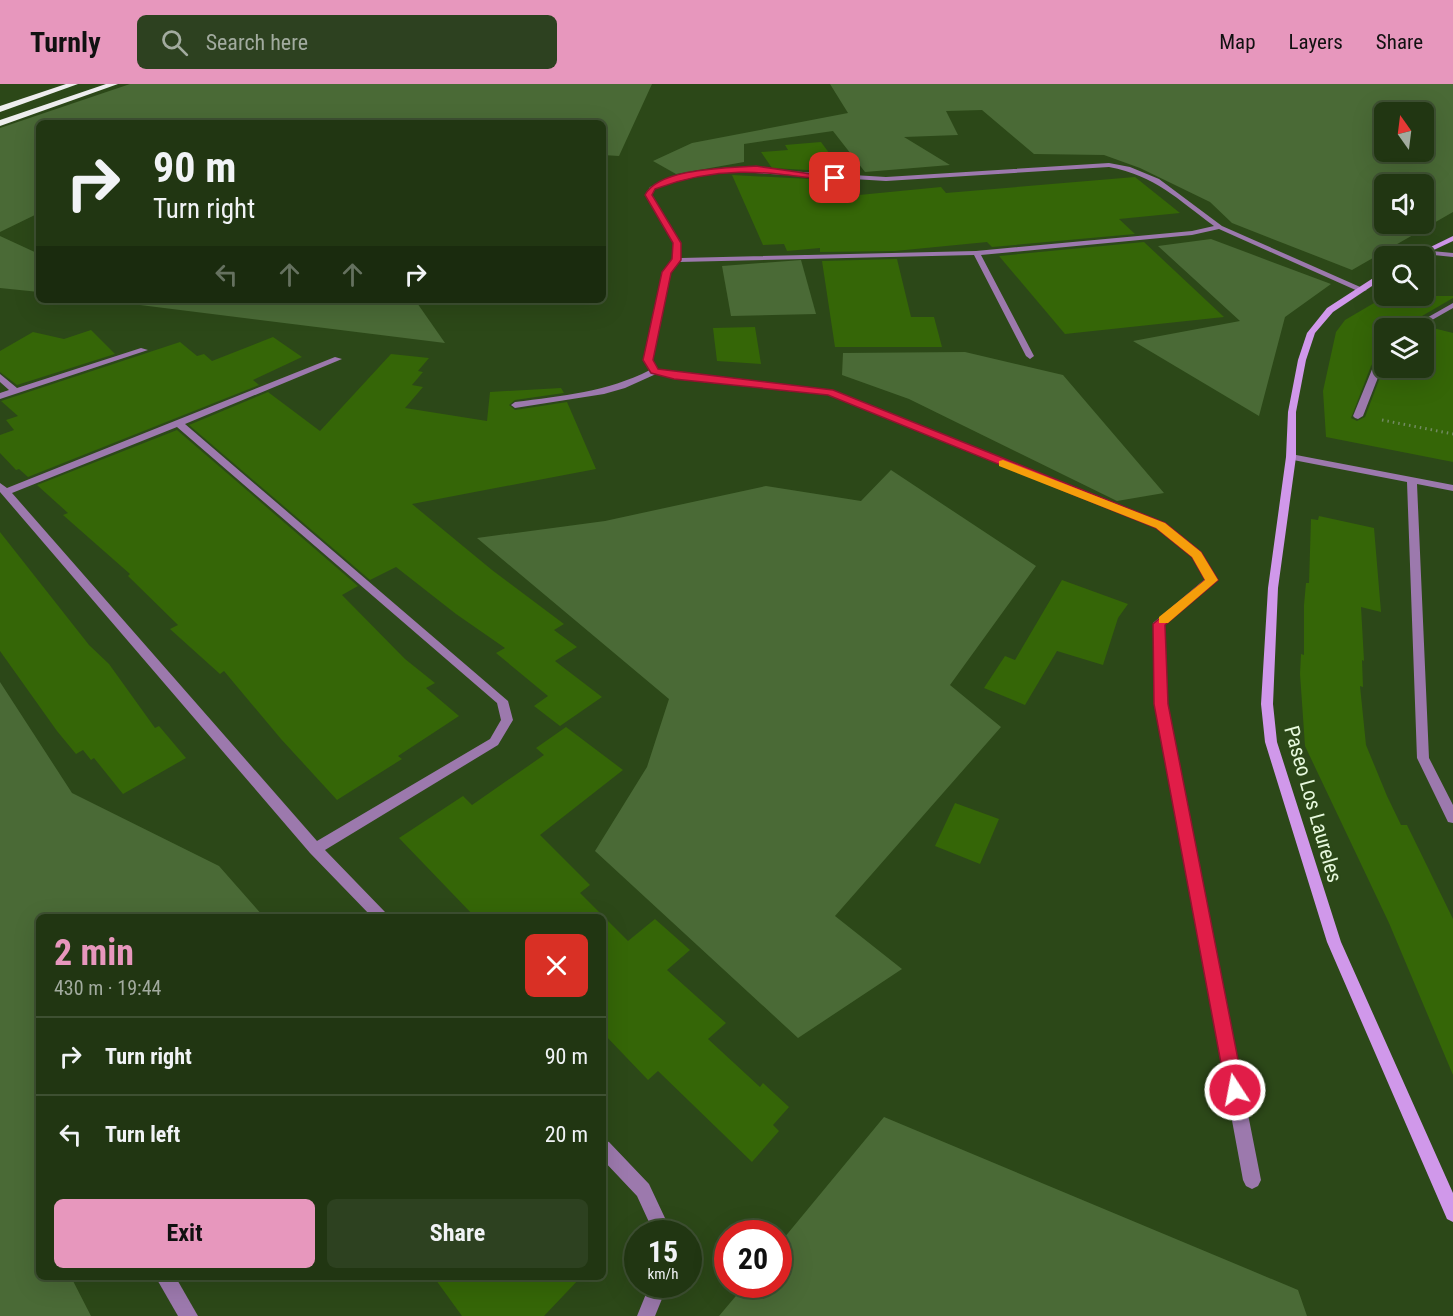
<!DOCTYPE html>
<html lang="en">
<head>
<meta charset="utf-8">
<style>
  :root { --surface:#213612; --page:#2d4120; --text:#f1f3f6; --muted:#a2ab9f; --line:#3e5032; --accent:#e797bd }
  body { margin:0; font-family:"Roboto Condensed",sans-serif; background:var(--page); color:var(--text); height:100vh; display:flex; flex-direction:column; font-size:22px; white-space:nowrap }
  * { box-sizing:border-box; margin:0 }
  p { font-size:20px; color:var(--muted) }
  .icon { flex:none; width:33px; height:33px; fill:none; stroke:currentColor; stroke-width:2; stroke-linecap:round; stroke-linejoin:round }
  .map { position:relative; flex:1; overflow:hidden }
  .sheet { position:absolute; left:36px; top:830px; width:570px; height:366px; display:flex; flex-direction:column; background:var(--surface); border-radius:9px; box-shadow:0 6px 24px #0002,0 0 0 2px var(--line) }
  .sheet>* { flex:none }
  .hud { position:absolute; left:36px; top:36px; width:570px; height:183px; border-radius:9px; box-shadow:0 6px 24px #0002,0 0 0 2px var(--line); background:#213612; color:var(--text); overflow:hidden }
  .needle { width:39px; rotate:346deg }
  .controls { position:absolute; left:1374px; top:18px; display:grid; gap:12px }
  .controls a { display:grid; place-items:center; width:60px; height:60px; border-radius:9px; background:var(--surface); box-shadow:0 6px 24px #0002,0 0 0 2px var(--line); font-size:30px }
  .speed { position:absolute; left:624px; top:1136px; display:flex; gap:12px; font-size:30px; font-weight:700; text-align:center }
  .speed>* { display:grid; place-content:center; width:78px; height:78px; border-radius:50%; background:var(--surface); box-shadow:0 6px 24px #0002,0 0 0 2px var(--line); line-height:1 }
  .speed small { font-size:15px; font-weight:400 }
  .speed .limit { border:9px solid #d22; background:#fff; color:#111 }
  .pin { position:absolute; display:grid; place-items:center; width:51px; height:51px; color:#fff; margin:-26px; border-radius:12px; box-shadow:0 3px 9px #0006 }
  .me { position:absolute; width:66px; margin:-33px; rotate:349deg; stroke-linejoin:round; filter:drop-shadow(0 0 4px #0008) }
  .turn { display:flex; align-items:center; gap:21px; height:126px; padding:0 18px; font-size:27px }
  .turn .icon { width:78px; height:78px; stroke-width:2.5 }
  .turn b { display:block; font-size:42px; line-height:51px }
  .lanes { display:flex; align-items:center; height:57px; padding:0 18px; background:#0003; justify-content:center; gap:30px; direction:ltr }
  .lanes .off { opacity:.35 }
  .round { display:grid; place-items:center; flex:none; width:63px; height:63px; border-radius:9px; background:var(--page) }
  .headline { display:flex; align-items:center; justify-content:space-between; height:102px; padding:0 18px }
  h1 { font-size:36px; font-weight:700; line-height:45px; color:var(--accent) }
  .action { display:flex; gap:12px; margin-top:auto; padding:12px 18px }
  .action a { flex:1; height:69px; border-radius:9px; background:var(--accent); color:#111; font-size:24px; font-weight:700; line-height:69px; text-align:center }
  .action a+a { background:var(--page); color:var(--text) }
  ul { padding:0; list-style:none }
  li { display:flex; align-items:center; gap:18px; height:78px; padding:0 18px; border-top:2px solid var(--line) }
  li div { flex:1 }
  li b { display:block; font-size:22px }
  li em { font-style:normal }
  header { display:flex; align-items:center; gap:36px; box-sizing:border-box; height:84px; padding:0 30px; background:var(--accent); color:#111 }
  header strong { font-size:28px }
  nav { display:flex; gap:33px; margin-inline-start:auto; font-size:21px }
  .search { width:420px; height:54px; background:var(--page); display:flex; align-items:center; gap:15px; box-sizing:border-box; padding:0 21px; border-radius:9px; color:var(--muted); font-size:22px }
  .map>svg:first-child { display:block }
</style>
</head>
<body>
<header>
<strong>Turnly</strong>
<div class="search"><svg class="icon" aria-label="search" viewBox="0 0 24 24"><circle cx="10" cy="10" r="6"/><path d="M15 15l6 6"/></svg>Search here</div>
<nav><a>Map</a><a>Layers</a><a>Share</a></nav>
</header>
<div class="map">
<svg width="1453" height="1232" viewBox="0 0 1453 1232">
  <rect width="100%" height="100%" fill="#2c4818"/>
  <!-- green -->
  <g fill="#4a6a36" fill-rule="evenodd">
    <path d="M130,0H652L619,72L603,71V39H39V129L0,148V44Z"/>
    <path d="M830,0H1453V128L1352,186L1232,139L1210,118L1140,84L1104,71L1034,70L982,26L946,27L958,51L904,53L950,81L865,88L833,47L744,60V78L676,90L653,77L692,59L848,29ZM1424,28V68H1384V28ZM1424,100V140H1384V100Z"/>
    <path d="M0,152L39,170V208L0,204Z"/>
    <path d="M1211,155L1331,200L1285,233L1259,332L1133,257L1240,237L1158,162Z"/>
    <path d="M801,176L816,230L731,232L722,182Z"/>
    <path d="M100,216H415L445,259Z"/>
    <path d="M965,268L1063,291L1164,409L1117,417L909,315L842,291L843,269Z"/>
    <path d="M891,386L1036,482L950,601L1001,643L835,832L902,885L798,954L595,767L647,683L669,615L477,454L605,437L766,402L861,417Z"/>
    <path d="M0,598L72,709L219,782L263,832H39V1114L35,1119L39,1127V1192L71,1193L91,1232H0Z"/>
    <path d="M884,1033L1298,1206L1307,1232H719L746,1200H778L779,1160Z"/>
  </g>
  <!-- building -->
  <g fill="#356607">
    <path d="M821,58L843,88L772,84L761,68L788,66L785,61Z"/>
    <path d="M732,91L849,97L859,111L941,103L946,109L1135,93L1180,129L1119,135L1135,150L992,163L987,158L895,167L820,168V164L787,167L784,160L763,161Z"/>
    <path d="M1144,158L1224,233L1065,250L999,172Z"/>
    <path d="M897,175L911,233H934L942,263H835L822,177Z"/>
    <path d="M1386,212H1453V214L1410,239H1413L1407,244H1384V269L1379,270L1371,282L1351,334L1357,337L1365,333L1384,283L1424,284L1422,244L1425,242L1453,249V378L1326,353L1323,307L1336,248L1345,236Z"/>
    <path d="M755,243L761,280L717,277L713,244Z"/>
    <path d="M91,246L115,270L17,301L0,288V267L33,248L64,255Z"/>
    <path d="M273,253L302,273L253,296L259,301L28,393L19,385L16,386L0,369V351L14,346L6,336L18,332L1,317L180,258L197,272L204,270L212,277Z"/>
    <path d="M391,270L429,274L418,287L423,288L412,301L423,303L405,324L487,337L490,308L561,304L564,309L515,316L509,321L515,326L567,318L596,385L412,420L492,486L564,540L554,546L577,563L555,577L602,613L560,642L534,622L548,612L496,569L505,564L456,530L396,483L370,496L189,341L268,308L320,347Z"/>
    <path d="M177,346L358,502L342,511L405,575L435,599L426,604L459,632L398,672L402,675L337,716L281,655L224,587L220,590L170,545L178,541L128,492L130,490L63,431L68,429L37,401Z"/>
    <path d="M1319,432L1374,444L1381,528L1361,523L1364,577L1362,576L1363,603L1360,602L1366,661L1387,712L1401,741H1407L1453,835V991L1389,839L1305,662L1300,590L1301,570L1304,571V521L1306,499H1309L1311,435L1318,436Z"/>
    <path d="M0,448L89,561L109,580L155,644L159,642L186,674L123,710L94,674L91,676L83,666L76,670L57,647L0,567Z"/>
    <path d="M1062,496L1128,520L1118,534L1103,581L1057,567L1025,621L984,604L1005,572L1015,576Z"/>
    <path d="M566,643L623,686L540,751L590,801L580,809L628,857L655,835L690,866L667,886L726,939L708,955L760,1003L763,999L789,1023L773,1041L779,1047L752,1078L658,987L648,996L603,949V832H474L399,754L463,712L472,721L544,671L536,664Z"/>
    <path d="M955,719L999,735L980,780L935,762Z"/>
    <path d="M433,1192H582L544,1232H462Z"/>
  </g>
  <g fill="none" stroke-linecap="round" stroke-linejoin="round">
    <!-- path -->
    <path stroke="#718a61" stroke-width="3" stroke-dasharray="1.5 4" stroke-linecap="butt" d="M1382,336L1453,350"/>
    <!-- lane -->
    <g fill="#9c79ad" fill-rule="evenodd">
      <path d="M1109,79L1130,83L1159,95L1222,142L1367,206L1360,208L1219,145L1192,151L981,171L1034,272L1030,275L1026,272L974,171L679,178L670,188L652,276L658,285L674,289L833,307L1164,440L1201,469L1216,496L1165,540L1167,620L1261,1096L1258,1102L1252,1105L1246,1102L1243,1096L1155,620L1153,539L1205,495L1193,473L1156,444L828,311L674,295L656,290L625,304L604,310L515,324L511,321L515,318C562,312 607,308 650,286L644,276L662,188L673,176V159L646,111L650,103L681,92L710,86L739,84L886,93ZM1109,83C1156,92 1177,115 1214,142L1192,147L976,167L681,174V159L652,111L655,105L683,95L710,90L739,88L886,97Z"/>
      <path d="M1453,219V224L1418,244H1409Z"/>
      <path d="M1381,271H1384V278L1363,332L1358,335L1355,334L1353,332L1373,283Z"/>
    </g>
    <!-- street -->
    <g fill="#9c79ad" fill-rule="evenodd">
      <path d="M1421,166L1453,169V173L1424,170H1421Z"/>
      <path d="M141,264L148,266L0,315V309L9,306L0,298V290L17,304Z"/>
      <path d="M335,273L342,275L185,340L508,617L513,636L498,661L325,766L385,828L387,832H371L310,769L0,408V399L7,404ZM177,343L497,619L501,636L490,655L317,757L12,409Z"/>
      <path d="M1291,370L1453,401V407L1417,400L1429,674L1453,721V739L1448,738L1417,674L1407,398L1288,375L1286,373Z"/>
      <path d="M603,1056L609,1058L649,1100L672,1149H654L637,1112L603,1076Z"/>
      <path d="M155,1192H175L198,1232H178Z"/>
      <path d="M650,1200H668L655,1232H637Z"/>
    </g>
    <!-- secondary -->
    <g fill="#d098ea" fill-rule="evenodd">
      <path d="M1453,152V157L1421,172H1412Z"/>
      <path d="M1381,189H1384V194L1333,228L1315,249L1306,276L1296,328V373L1278,504L1273,620L1277,658L1341,858L1453,1109V1138L1447,1135L1327,858L1265,658L1261,620L1268,504L1286,373L1288,328L1298,276L1307,249L1327,224Z"/>
    </g>
    <!-- highway -->
    <g fill="#eee" fill-rule="evenodd">
      <path d="M66,0H78L0,28V22Z"/>
      <path d="M106,0H118L0,42V36Z"/>
    </g>
  </g>
  <!-- route -->
  <path fill="#e11d48" stroke="#92132f" stroke-width="1.5" d="M756,82L839,94L835,97C767,88 722,80 655,105L652,111L681,159V176L671,189L653,276L658,285L833,306L1165,439L1201,468L1218,496L1165,541L1168,620L1244,1006L1241,1012L1235,1015L1228,1012L1226,1006L1154,620L1153,540L1205,496L1192,473L1156,444L828,311L674,295L651,289L643,276L662,188L672,175L673,159L645,111C659,84 728,84 756,82Z"/>
  <!-- slow -->
  <path fill="#f59e0b" d="M1003,376L1165,439L1201,468L1218,496L1168,539H1159V533L1205,496L1192,473L1156,444L999,382V377Z"/>
  <g text-anchor="middle" stroke-width="4.5" stroke-linejoin="round" paint-order="stroke">
    <!-- street labels -->
    <g font-size="21" fill="#e7f9dd" stroke="#2c4818">
      <text transform="translate(1313 720) rotate(74)" y="7">Paseo Los Laureles</text>
    </g>
  </g>
</svg>
<div class="controls">
<a><svg class="needle" viewBox="-14 -14 28 28"><path d="M0-13l5 13h-10z" fill="#e53935"/><path d="M0 13l5-13h-10z" fill="#a2ab9f"/></svg></a>
<a><svg class="icon" aria-label="sound" viewBox="0 0 24 24"><path d="M4 9h4l5-4v14l-5-4H4zM17 9q2 3 0 6"/></svg></a>
<a><svg class="icon" aria-label="search" viewBox="0 0 24 24"><circle cx="10" cy="10" r="6"/><path d="M15 15l6 6"/></svg></a>
<a><svg class="icon" aria-label="layers" viewBox="0 0 24 24"><path d="M12 4l9 5-9 5-9-5zM3 14l9 5 9-5"/></svg></a>
</div>
<div class="speed"><div>15<small>km/h</small></div><div class="limit">20</div></div>
<div class="pin" style="left:835px;top:94px;background:#d93025"><svg class="icon" aria-label="arrive" viewBox="0 0 24 24"><path d="M6 21V4h12l-3 4 3 4H6"/></svg></div>
<svg class="me" style="left:1235px;top:1006px" viewBox="-20 -20 40 40"><circle r="17" fill="#e11d48" stroke="#fff" stroke-width="3"/><path d="M0-11L8 9 0 5-8 9z" fill="#fff"/></svg>
<div class="hud">
<div class="turn"><svg class="icon" aria-label="right" viewBox="0 0 24 24"><path d="M7 20v-9h11M14 6l5 5-5 5"/></svg><div><b>90 m</b>Turn right</div></div>
<div class="lanes"><svg class="icon off" aria-label="left" viewBox="0 0 24 24"><path d="M17 20v-9H6M10 6l-5 5 5 5"/></svg><svg class="icon off" aria-label="ahead" viewBox="0 0 24 24"><path d="M12 20V5M6 11l6-6 6 6"/></svg><svg class="icon off" aria-label="ahead" viewBox="0 0 24 24"><path d="M12 20V5M6 11l6-6 6 6"/></svg><svg class="icon" aria-label="right" viewBox="0 0 24 24"><path d="M7 20v-9h11M14 6l5 5-5 5"/></svg></div>
</div>
<section class="sheet">
<div class="headline"><div><h1>2 min</h1><p>430 m · 19:44</p></div><a class="round" style="background:#d93025;color:#fff"><svg class="icon" aria-label="close" viewBox="0 0 24 24"><path d="M6 6l12 12M18 6L6 18"/></svg></a></div>
<ul>
<li><svg class="icon" aria-label="right" viewBox="0 0 24 24"><path d="M7 20v-9h11M14 6l5 5-5 5"/></svg><div><b>Turn right</b></div><em>90 m</em></li>
<li><svg class="icon" aria-label="left" viewBox="0 0 24 24"><path d="M17 20v-9H6M10 6l-5 5 5 5"/></svg><div><b>Turn left</b></div><em>20 m</em></li>
</ul>
<div class="action"><a>Exit</a><a>Share</a></div>
</section>
</div>
</body>
</html>
